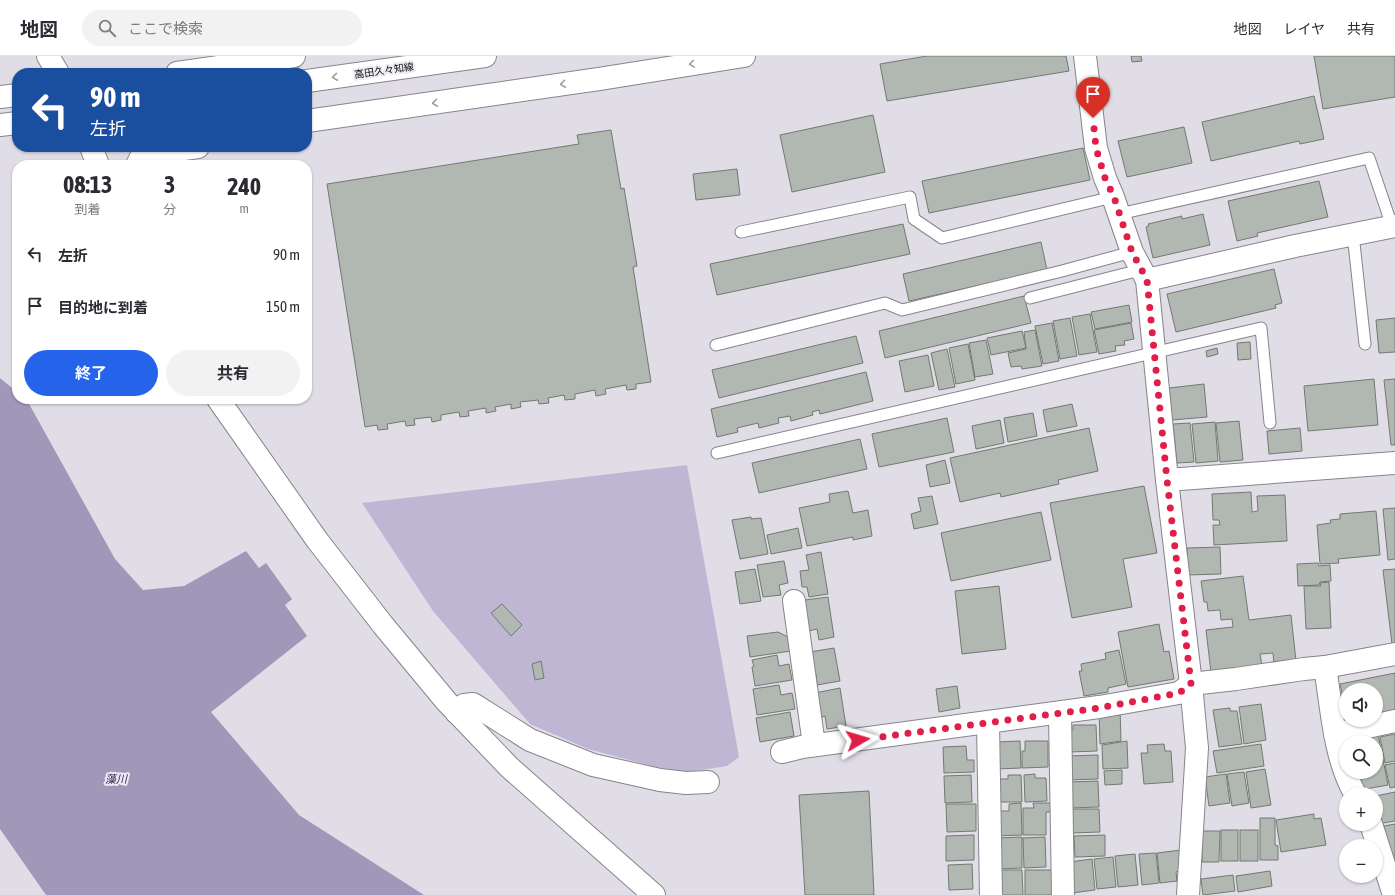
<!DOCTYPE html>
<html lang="ja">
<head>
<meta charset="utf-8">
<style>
  :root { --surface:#fff; --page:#f2f2f3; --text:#2b2b33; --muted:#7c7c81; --line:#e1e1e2; --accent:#2563eb }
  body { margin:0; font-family:"Asap Condensed","Noto Sans JP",sans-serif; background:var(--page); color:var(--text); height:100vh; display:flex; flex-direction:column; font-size:15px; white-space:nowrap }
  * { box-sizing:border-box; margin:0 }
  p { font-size:13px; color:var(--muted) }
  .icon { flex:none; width:22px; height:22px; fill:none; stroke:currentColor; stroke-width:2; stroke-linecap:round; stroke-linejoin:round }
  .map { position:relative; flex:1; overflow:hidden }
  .drawer { position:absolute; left:12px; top:104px; width:300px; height:244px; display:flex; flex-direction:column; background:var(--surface); border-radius:16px; box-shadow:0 1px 3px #0004 }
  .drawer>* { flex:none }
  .banner { position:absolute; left:12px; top:12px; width:300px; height:84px; border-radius:16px; box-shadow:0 1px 3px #0004; background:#1a4fa0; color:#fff; overflow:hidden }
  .fabs { position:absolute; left:1339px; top:627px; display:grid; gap:8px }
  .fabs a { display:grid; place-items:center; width:44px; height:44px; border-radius:50%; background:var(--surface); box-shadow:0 1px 3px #0004; font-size:20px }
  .pin { position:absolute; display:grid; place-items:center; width:34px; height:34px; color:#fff; margin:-41px -17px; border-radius:50% 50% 50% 0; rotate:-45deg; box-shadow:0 0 4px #0007 }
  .pin .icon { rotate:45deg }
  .me { position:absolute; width:44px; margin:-22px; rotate:83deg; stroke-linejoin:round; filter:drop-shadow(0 0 3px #0008) }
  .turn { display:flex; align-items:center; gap:14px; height:84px; padding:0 12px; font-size:18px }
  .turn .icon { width:52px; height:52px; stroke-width:2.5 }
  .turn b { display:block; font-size:28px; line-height:34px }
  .eta { display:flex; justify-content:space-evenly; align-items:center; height:68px; text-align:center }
  .eta b { font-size:24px; font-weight:700; line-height:28px }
  .button { display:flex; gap:8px; margin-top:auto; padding:8px 12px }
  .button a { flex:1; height:46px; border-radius:24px; background:var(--accent); color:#fff; font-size:16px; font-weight:700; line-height:46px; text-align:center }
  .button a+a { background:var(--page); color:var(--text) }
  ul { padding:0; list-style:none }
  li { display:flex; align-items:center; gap:12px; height:52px; padding:0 12px }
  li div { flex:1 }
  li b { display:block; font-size:15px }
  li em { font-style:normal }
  header { display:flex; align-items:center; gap:24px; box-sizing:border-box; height:56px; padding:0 20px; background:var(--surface); border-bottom:1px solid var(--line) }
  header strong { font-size:19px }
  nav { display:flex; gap:22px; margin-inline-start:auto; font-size:14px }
  .search { width:280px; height:36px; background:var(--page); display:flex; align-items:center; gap:10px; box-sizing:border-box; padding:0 14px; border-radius:22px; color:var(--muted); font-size:15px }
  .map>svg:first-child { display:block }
</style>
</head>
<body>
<header>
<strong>地図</strong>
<div class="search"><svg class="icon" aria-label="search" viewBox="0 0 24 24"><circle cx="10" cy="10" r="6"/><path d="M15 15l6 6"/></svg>ここで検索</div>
<nav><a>地図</a><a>レイヤ</a><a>共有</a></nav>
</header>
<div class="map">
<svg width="1395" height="839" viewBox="0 0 1395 839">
  <rect width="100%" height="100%" fill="#e0dde7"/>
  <!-- green -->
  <path fill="#beb6d3" d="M687,409L739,701L727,710L688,716L656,711L588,693L530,668L433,555L362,447Z"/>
  <!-- water -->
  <path fill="#a197b9" d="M0,322L17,336V343H25L28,346L115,503L143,534L184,530L246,495L259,512L266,507L292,543L285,549L307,580L211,656L299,759L424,839H46L0,773Z"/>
  <!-- building -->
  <g fill="#b1b8b1" stroke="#727972">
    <path d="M927,0H1066L1069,15L887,45L880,8Z"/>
    <path d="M1131,0H1141L1142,5L1132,6Z"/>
    <path d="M1314,0H1395V41L1323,53Z"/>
    <path d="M1314,40L1324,83L1300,88L1299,85L1211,105L1202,66Z"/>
    <path d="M873,59L885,116L792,136L780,79Z"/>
    <path d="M1184,71L1192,107L1127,121L1118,85Z"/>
    <path d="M611,74L621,133L624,132L637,210L633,211L651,326L636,328V333L627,334L626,329L605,333L606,338L596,340L595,334L575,338V343L565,344L564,339L548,342L549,347L539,348L538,344L520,346L521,351L511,353V348L495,351L496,355L486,357V352L468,355L469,360L460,361L459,356L441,359V364L432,366L431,361L414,363L415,369L406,370L405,365L387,368L388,373L378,374L377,369L365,371L327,128L579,88L577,79Z"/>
    <path d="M1083,92L1090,124L929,157L922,125Z"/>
    <path d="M737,113L740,139L696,144L693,118Z"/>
    <path d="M1319,125L1328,161L1257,177L1258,180L1237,185L1228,145Z"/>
    <path d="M1203,158L1210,189L1153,202L1146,171L1149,170L1148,168L1182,160V163Z"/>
    <path d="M903,168L910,198L717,239L710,208Z"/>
    <path d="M1041,186L1047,214L909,245L903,218Z"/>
    <path d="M1274,213L1282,247L1275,249L1276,252L1176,276L1167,238Z"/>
    <path d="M1024,240L1031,267L885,302L879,275Z"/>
    <path d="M1129,249L1132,266L1095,273L1091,256Z"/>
    <path d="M1090,258L1097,296L1079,299L1072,261Z"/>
    <path d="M1070,262L1077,300L1060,303L1053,265Z"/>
    <path d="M1395,262V296L1379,297L1376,264Z"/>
    <path d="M1052,267L1059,305L1043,308L1035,270Z"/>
    <path d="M1131,267L1134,283L1124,285L1125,289L1115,290L1116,295L1099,298L1094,274Z"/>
    <path d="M1035,274L1042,310L1022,313L1021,310L1011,311L1008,297L1026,293L1024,276Z"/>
    <path d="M1022,275L1026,292L991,299L987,282Z"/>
    <path d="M856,280L863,307L719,342L712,314Z"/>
    <path d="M986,284L993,318L975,321L969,287Z"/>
    <path d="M1250,286L1251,303L1238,304L1237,287Z"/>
    <path d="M968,288L975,324L956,328L949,292Z"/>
    <path d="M1217,292L1218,298L1207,301L1206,295Z"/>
    <path d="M947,293L955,331L939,334L931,297Z"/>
    <path d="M928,299L934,330L905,336L899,305Z"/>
    <path d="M866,316L873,345L820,358L819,354L812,356L813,359L791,365L790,360L778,362L779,367L759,372L758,367L737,372L738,376L717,381L711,353Z"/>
    <path d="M1374,323L1378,369L1308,375L1304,330Z"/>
    <path d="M1395,323V389H1391L1384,324Z"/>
    <path d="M1204,328L1207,361L1172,364L1169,332Z"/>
    <path d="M1072,348L1077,370L1047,376L1043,354Z"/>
    <path d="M1033,357L1037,380L1008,386L1004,362Z"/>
    <path d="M947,362L954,396L879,411L872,378Z"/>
    <path d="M1000,364L1004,387L976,393L972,370Z"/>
    <path d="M1239,365L1243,404L1220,406L1216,367Z"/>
    <path d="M1215,366L1218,405L1196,407L1192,368Z"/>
    <path d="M1190,367L1194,406L1177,407L1173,368Z"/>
    <path d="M1089,372L1098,415L1058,424L1059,428L1001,441L1000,437L960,446L950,402Z"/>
    <path d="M1300,372L1302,395L1269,398L1267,375Z"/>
    <path d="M860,383L867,413L759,437L752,407Z"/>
    <path d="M945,404L950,427L930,431L926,409Z"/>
    <path d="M1144,430L1157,497L1123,503L1132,551L1072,562L1050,447Z"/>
    <path d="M848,435L853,457L868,454L872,480L853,484V481L807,490L799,452L830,446L829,438Z"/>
    <path d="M1251,436L1252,456L1258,455L1257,440L1285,439L1287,485L1214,489L1213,469H1220L1219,464H1213L1212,438Z"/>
    <path d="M932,440L938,468L914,473L911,458L921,455L918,442Z"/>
    <path d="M1395,452V503L1388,504L1383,453Z"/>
    <path d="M1376,455L1380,499L1338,503L1339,507L1320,508L1317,469L1331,467L1330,464L1340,463V458Z"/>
    <path d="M1041,456L1051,504L951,525L941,477Z"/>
    <path d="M751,461V463L761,462L768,498L740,503L732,464Z"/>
    <path d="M798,472L802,492L771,498L767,479Z"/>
    <path d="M1220,491L1221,518L1188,519L1187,492Z"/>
    <path d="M821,496L828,538L809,541L807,531H802L800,515L809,514L806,499Z"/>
    <path d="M784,505L788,527L779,529L781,539L763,541L757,509Z"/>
    <path d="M1318,507L1319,510L1330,509L1331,525L1320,526L1319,529L1298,530L1297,508Z"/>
    <path d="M755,513L761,545L740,548L735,516Z"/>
    <path d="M1395,513V587L1392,588L1383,514Z"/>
    <path d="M1243,520L1249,564L1291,559L1296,605L1274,608L1273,597L1260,598L1262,610L1211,616L1206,574L1233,571L1232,563L1221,564L1220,554L1208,555L1207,546H1204L1201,525Z"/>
    <path d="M1329,526L1331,572L1306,573L1304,530H1321L1320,527Z"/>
    <path d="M999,530L1006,593L962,598L955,535Z"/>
    <path d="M828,541L834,581L819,584L817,573L809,575L805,544Z"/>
    <path d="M502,548L522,569L511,580L491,557Z"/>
    <path d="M1159,568L1164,596L1169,595L1174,623L1128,631L1118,576Z"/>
    <path d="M778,576L788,581L791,595L750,601L747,580Z"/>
    <path d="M834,592L840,625L817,629L816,618H813L810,596Z"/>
    <path d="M1119,594L1126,628L1108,632V636L1084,640L1079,615H1082L1081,608L1106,603L1105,597Z"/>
    <path d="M777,599L779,610L789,608L792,624L755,630L752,611L754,610L752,604Z"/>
    <path d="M541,605L544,622L535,624L532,608Z"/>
    <path d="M1395,617V659L1376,663V634H1346V657L1340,628Z"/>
    <path d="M779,629L781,639L792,637L795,653L757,659L753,633Z"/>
    <path d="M957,630L960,652L939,656L936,633Z"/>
    <path d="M840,632L846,670L827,673L825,660L819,662L815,637Z"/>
    <path d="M1261,648L1266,684L1244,688L1239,651Z"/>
    <path d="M1230,652V655H1237L1242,688L1219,691L1213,654Z"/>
    <path d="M1120,653L1121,685L1100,688L1099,654Z"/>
    <path d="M790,656L794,680L760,686L756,662Z"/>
    <path d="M1073,669H1096L1097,695L1070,696V675L1073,674Z"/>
    <path d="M1378,678L1388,729L1360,734L1356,716H1376V686H1347Z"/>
    <path d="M1395,678V705L1385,707L1380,681Z"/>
    <path d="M1020,685L1021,712L997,713V686Z"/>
    <path d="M1025,685H1048V711L1022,712V695H1025Z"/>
    <path d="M1127,685L1128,712L1103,713L1102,689Z"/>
    <path d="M1164,688L1165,695H1171L1173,726L1144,728L1141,697H1148L1147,689Z"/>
    <path d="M1261,688L1264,710L1217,717L1213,695Z"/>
    <path d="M966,690L967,704H974V716L944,717L943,691Z"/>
    <path d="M1098,699V723L1068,724L1067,700Z"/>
    <path d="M1395,707V731L1390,732L1385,709Z"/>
    <path d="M1265,713L1271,749L1251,752L1246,716Z"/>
    <path d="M1122,714V728L1105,729L1104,715Z"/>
    <path d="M1244,716L1249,747L1232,750L1227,718Z"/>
    <path d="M1035,718V722H1046L1047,745L1025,746L1024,719Z"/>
    <path d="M1226,718L1230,747L1209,750L1205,721Z"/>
    <path d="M971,719L972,746L945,747L944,720Z"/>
    <path d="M1008,719H1021L1022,746H996L995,723H1008Z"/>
    <path d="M1098,725L1099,751L1070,752L1069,726Z"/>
    <path d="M869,735L874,839H805L799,739Z"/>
    <path d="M1395,736V765L1377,768L1376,760V740Z"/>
    <path d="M1021,747L1022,779L996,780V755H1009V748Z"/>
    <path d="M1033,747H1051V756H1046V779H1023V752H1034Z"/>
    <path d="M946,748H976V775L947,776Z"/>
    <path d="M1071,753H1099L1100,776L1072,777Z"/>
    <path d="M1314,758V763L1321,762L1326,789L1281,796L1276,764Z"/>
    <path d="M1260,762H1275V789L1278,790V804H1260Z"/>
    <path d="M1395,768V817H1393L1384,770Z"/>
    <rect x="1221" y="774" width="17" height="31"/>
    <rect x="1240" y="774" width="18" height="31"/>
    <path d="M1202,775H1220L1219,806H1202Z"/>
    <path d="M974,779V804L946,805V780Z"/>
    <path d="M1105,779V800L1075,801L1074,780Z"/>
    <path d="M1022,781V812L998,813L997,782Z"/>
    <path d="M1045,781L1046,811L1024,812L1023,782Z"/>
    <path d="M1181,794L1180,815L1176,816L1177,825L1160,827L1157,797Z"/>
    <path d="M1156,797L1159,827L1142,829L1139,798Z"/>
    <path d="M1135,798L1138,829L1118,831L1115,800Z"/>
    <path d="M1113,801L1116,831L1097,833L1094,803Z"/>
    <path d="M1092,803L1095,834L1072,837L1069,806Z"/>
    <path d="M972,808L973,833L949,834L948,809Z"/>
    <path d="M996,814H1022L1023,839H997Z"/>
    <path d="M1025,814H1052L1053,839H1025Z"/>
    <path d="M1270,815L1272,830L1238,836L1236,820Z"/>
    <path d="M1233,819L1235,835L1203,839L1201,823Z"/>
  </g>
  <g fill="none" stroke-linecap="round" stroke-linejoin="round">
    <!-- street-tunnel -->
    <path stroke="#c0bec6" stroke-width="22" stroke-dasharray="22 11" stroke-linecap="butt" d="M286,0L289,17"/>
    <!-- lane casing -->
    <g stroke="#86848c" stroke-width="13">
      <g id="lane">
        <path d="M1119,158L1369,102L1392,170"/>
        <path d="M741,176L910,141L914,163L942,182L1113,141"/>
        <path d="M1353,178L1365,288"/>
        <path d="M1030,242L1140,214"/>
        <path d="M716,289L885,247L902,254L1062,215L1132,196"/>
        <path d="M717,397L1261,272L1270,367"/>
      </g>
    </g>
    <!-- street casing -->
    <g stroke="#86848c" stroke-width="24">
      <g id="street">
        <path d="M48,0L58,17"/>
        <path d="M1085,0L1096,92L1105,122L1113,141L1132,196L1147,224L1167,424L1191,628L1197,692L1188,839"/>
        <path d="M307,65L599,23L744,0"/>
        <path d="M91,91L98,109"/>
        <path d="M137,109L142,99L198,91"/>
        <path d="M1147,224L1295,190L1395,170"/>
        <path d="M218,343L317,484L383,569L446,645L509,711L654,839"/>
        <path d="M1167,424L1395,407"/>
        <path d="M794,545L814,689"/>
        <path d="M1325,611C1332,654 1334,700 1355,738"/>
        <path d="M456,656L464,649L473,648L530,684L593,709L660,724L686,727L708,726"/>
        <path d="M1060,657L1063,839"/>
        <path d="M988,667L991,839"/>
        <path d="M1335,678L1395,665"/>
        <path d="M782,696L802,691L1099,651L1179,637L1191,628L1236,623L1304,613L1325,611L1395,598"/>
        <path d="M1371,768L1394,839"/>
      </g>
    </g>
    <!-- secondary casing -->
    <g stroke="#86848c" stroke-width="24">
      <g id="secondary">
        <path d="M177,17L294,0"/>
        <path d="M307,25L485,0"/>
        <path d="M0,41L17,39"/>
        <path d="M0,69L17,67"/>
      </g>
    </g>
    <!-- lane -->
    <use href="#lane" stroke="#fff" stroke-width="11"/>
    <!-- street -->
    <use href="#street" stroke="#fff" stroke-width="22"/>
    <!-- secondary -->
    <use href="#secondary" stroke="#fff" stroke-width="22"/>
  </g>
  <!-- one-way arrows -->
  <defs><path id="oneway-chevron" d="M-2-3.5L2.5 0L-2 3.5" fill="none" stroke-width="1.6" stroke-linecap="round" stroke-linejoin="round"/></defs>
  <g stroke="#9e9d9f">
    <use href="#oneway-chevron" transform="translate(692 8) rotate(171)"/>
    <use href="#oneway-chevron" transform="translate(335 21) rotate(172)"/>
    <use href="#oneway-chevron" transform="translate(563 28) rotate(172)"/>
    <use href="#oneway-chevron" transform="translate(435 47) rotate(172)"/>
  </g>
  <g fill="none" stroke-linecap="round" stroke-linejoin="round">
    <!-- route -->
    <path stroke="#e11d48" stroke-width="7" stroke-dasharray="0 12.6" d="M858,684L1099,652L1179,637L1191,628L1167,424L1147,224L1132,196L1114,141L1105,122L1096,92L1093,62"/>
  </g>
  <g text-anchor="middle" stroke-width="4" stroke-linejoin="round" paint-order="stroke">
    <!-- street labels -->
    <g font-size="10" fill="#0c0b0e" stroke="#edeaf4">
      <text transform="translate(384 14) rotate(-8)" y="4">高田久々知線</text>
    </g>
    <!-- water labels -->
    <g font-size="11" font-style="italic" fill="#342351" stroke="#edeaf4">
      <text x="116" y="727">藻川</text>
    </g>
  </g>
</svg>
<div class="fabs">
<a><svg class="icon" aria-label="sound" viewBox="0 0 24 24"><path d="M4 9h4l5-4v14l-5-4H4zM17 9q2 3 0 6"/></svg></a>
<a><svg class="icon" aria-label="search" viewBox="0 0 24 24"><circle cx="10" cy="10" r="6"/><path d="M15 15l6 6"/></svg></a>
<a>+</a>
<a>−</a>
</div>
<div class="pin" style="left:1093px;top:62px;background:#d93025"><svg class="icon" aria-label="arrive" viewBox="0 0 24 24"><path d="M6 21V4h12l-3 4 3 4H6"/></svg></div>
<svg class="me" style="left:858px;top:684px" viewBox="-20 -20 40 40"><path d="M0-17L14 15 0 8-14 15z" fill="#e11d48" stroke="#fff" stroke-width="4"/></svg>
<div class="banner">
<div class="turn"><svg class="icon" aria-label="left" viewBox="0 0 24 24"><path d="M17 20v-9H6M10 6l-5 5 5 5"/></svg><div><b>90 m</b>左折</div></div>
</div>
<section class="drawer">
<div class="eta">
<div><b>08:13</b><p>到着</p></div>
<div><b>3</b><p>分</p></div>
<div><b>240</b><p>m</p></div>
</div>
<ul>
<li><svg class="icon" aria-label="left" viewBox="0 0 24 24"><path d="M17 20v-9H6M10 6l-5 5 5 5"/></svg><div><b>左折</b></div><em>90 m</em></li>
<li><svg class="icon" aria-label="arrive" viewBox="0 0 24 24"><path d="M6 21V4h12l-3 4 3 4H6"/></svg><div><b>目的地に到着</b></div><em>150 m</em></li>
</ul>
<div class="button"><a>終了</a><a>共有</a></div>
</section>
</div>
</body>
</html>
